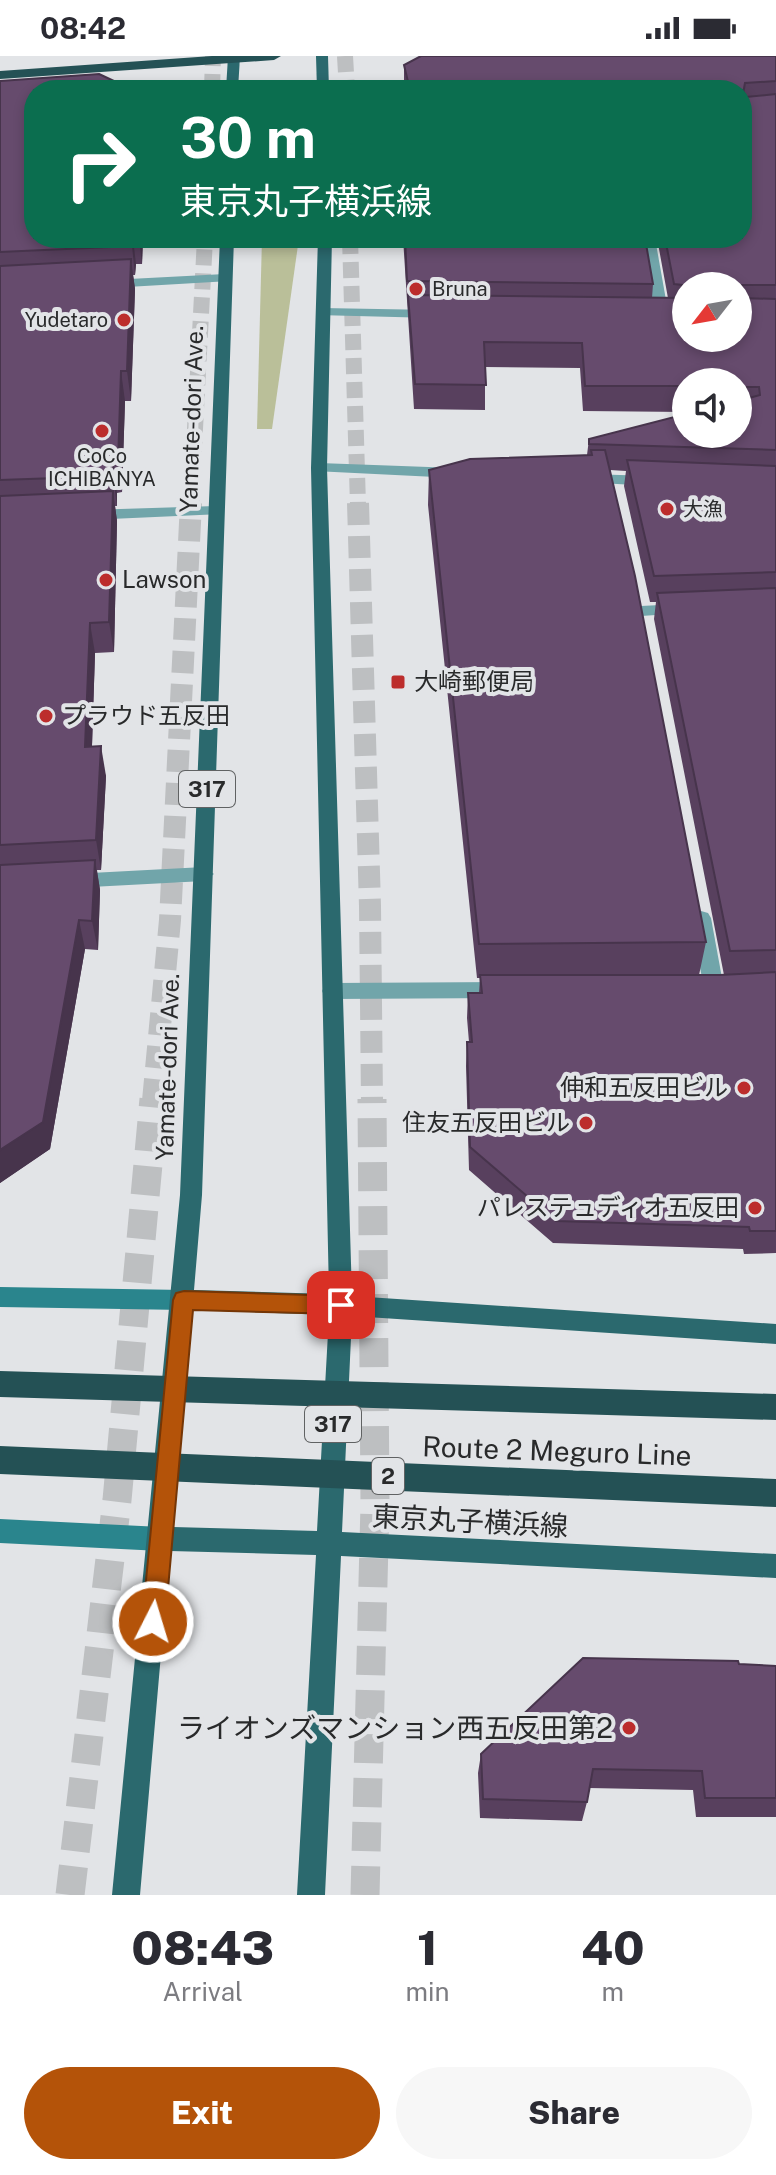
<!DOCTYPE html>
<html lang="en">
<head>
<meta charset="utf-8">
<style>
  :root { --surface:#fff; --page:#f7f7f7; --text:#2b2b33; --muted:#7c7c81; --accent:#b45309 }
  body { margin:0; font-family:"Public Sans","Noto Sans JP",sans-serif; background:var(--page); color:var(--text); height:100vh; display:flex; flex-direction:column; font-size:30px; white-space:nowrap }
  * { box-sizing:border-box; margin:0 }
  p { font-size:26px; color:var(--muted) }
  .icon { flex:none; width:44px; height:44px; fill:none; stroke:currentColor; stroke-width:2; stroke-linecap:round; stroke-linejoin:round }
  .map { position:relative; height:1839px; overflow:hidden }
  .details { display:flex; flex-direction:column; background:var(--surface); flex:1 }
  .details>* { flex:none }
  .guide { position:absolute; left:24px; top:24px; width:728px; height:168px; border-radius:32px; box-shadow:0 4px 12px #0003; background:#0b6e4f; color:#fff; overflow:hidden }
  .needle { width:52px; rotate:239deg }
  .buttons { position:absolute; left:672px; top:216px; display:grid; gap:16px }
  .buttons a { display:grid; place-items:center; width:80px; height:80px; border-radius:50%; background:var(--surface); box-shadow:0 4px 12px #0003; font-size:40px }
  .pin { position:absolute; display:grid; place-items:center; width:68px; height:68px; color:#fff; margin:-34px; border-radius:16px; box-shadow:0 4px 12px #0006 }
  .me { position:absolute; width:88px; margin:-44px; rotate:5deg; stroke-linejoin:round; filter:drop-shadow(0 0 6px #0008) }
  .turn { display:flex; align-items:center; gap:28px; height:168px; padding:0 24px; font-size:36px }
  .turn .icon { width:104px; height:104px; stroke-width:2.5 }
  .turn b { display:block; font-size:56px; line-height:68px }
  .eta { display:flex; justify-content:space-evenly; align-items:center; height:136px; text-align:center }
  .eta b { font-size:48px; font-weight:800; line-height:56px }
  .action { display:flex; gap:16px; margin-top:auto; padding:16px 24px }
  .action a { flex:1; height:92px; border-radius:48px; background:var(--accent); color:#fff; font-size:32px; font-weight:800; line-height:92px; text-align:center }
  .action a+a { background:var(--page); color:var(--text) }
  .status { display:flex; justify-content:space-between; align-items:center; height:56px; padding:0 40px; background:var(--surface); direction:ltr }
  .status svg { height:22px; fill:currentColor }
  .map>svg:first-child { display:block }
</style>
</head>
<body>
<div class="status"><b>08:42</b><svg viewBox="0 0 49 12"><path d="M0 12V9h3v3zM5 12V6h3v6zM10 12V3h3v9zM15 12V0h3v12zM26 1h20v11H26zM47 4h2v5h-2z"/></svg></div>
<div class="map">
<svg width="776" height="1839" viewBox="0 0 776 1839">
  <rect width="100%" height="100%" fill="#e2e4e7"/>
  <!-- green -->
  <path fill="#babf99" d="M262,182H299L272,373H257Z"/>
  <g fill="none" stroke-linecap="round" stroke-linejoin="round">
    <!-- highway-tunnel-far2 -->
    <g stroke="#bdbfc1" stroke-width="16" stroke-dasharray="16 8" stroke-linecap="butt">
      <path d="M345,0L347,34"/>
      <path d="M212,34L213,0"/>
      <path d="M350,182L358,449"/>
      <path d="M191,449L205,182"/>
    </g>
    <!-- highway-tunnel-far1 -->
    <g stroke="#bdbfc1" stroke-width="22" stroke-dasharray="22 11" stroke-linecap="butt">
      <path d="M358,447L370,850L372,1045"/>
      <path d="M153,1045L170,864L191,447"/>
    </g>
    <!-- highway-tunnel -->
    <g stroke="#bdbfc1" stroke-width="29" stroke-dasharray="29 15" stroke-linecap="butt">
      <path d="M70,1839L117,1444L154,1043"/>
      <path d="M365,1839L375,1448L372,1043"/>
    </g>
    <!-- street -->
    <g fill="#71a5aa" fill-rule="evenodd">
      <path d="M641,182H655L669,261L667,264L662,265L655,261Z"/>
      <path d="M225,218L230,219V225L110,232L103,228L110,224Z"/>
      <path d="M322,252L434,254L441,258L434,262L317,259V253Z"/>
      <path d="M319,407L456,412L464,417L456,422L314,415V409Z"/>
      <path d="M588,418L652,420L660,425L652,430L582,426V420Z"/>
      <path d="M216,450L222,452V458L88,464L80,459L88,454Z"/>
      <path d="M680,548L688,553L686,557L641,560L633,555L641,550Z"/>
      <path d="M204,811L214,818L204,825L72,832L62,825L72,818Z"/>
      <path d="M701,855L708,857L711,862L724,933L721,939H707L704,933L691,862L694,857Z"/>
      <path d="M504,926L511,928L514,934L511,940L504,942L332,943L325,941L322,935L325,929L332,927Z"/>
    </g>
    <!-- secondary -->
    <g fill="#2a858d" fill-rule="evenodd">
      <path d="M0,1231L184,1234L192,1237L195,1244L192,1251L184,1254L0,1251Z"/>
      <path d="M0,1463L161,1471L170,1474L173,1483L170,1492L161,1495L0,1487Z"/>
    </g>
    <!-- primary -->
    <g fill="#2b696e" fill-rule="evenodd">
      <path d="M228,0H240L238,34H226Z"/>
      <path d="M316,0H328L329,34H317Z"/>
      <path d="M220,182H234L202,1139L194,1234L329,1238L311,412L318,182H332L327,412L352,1240L776,1268V1288L352,1260L342,1476L776,1498V1522L341,1500L325,1839H297L316,1499L170,1495L140,1839H112L180,1139ZM192,1254L329,1259L317,1475L173,1471Z"/>
    </g>
    <!-- highway -->
    <g fill="#245155" fill-rule="evenodd">
      <path d="M212,0H281L274,4L0,23V15Z"/>
      <path d="M0,1315L776,1338V1364L0,1341Z"/>
      <path d="M0,1390L776,1423V1451L0,1418Z"/>
    </g>
  </g>
  <!-- wall -->
  <g fill="#58405e" fill-rule="evenodd">
    <path d="M776,0V1197L744,1198L743,1193L553,1187L469,1114L466,1010L467,986H469L467,962L468,937H479L480,922H477L428,449L429,414L587,399L589,383L738,378V326H686V356L583,355L580,312L485,311V354L414,353L403,182H645L653,228L652,242H668L657,182H742V34H404V9ZM686,230H738L686,282ZM610,414L626,415L624,430L650,546H656L654,563L724,919H699L706,886Z"/>
    <path d="M0,25L34,182H143L142,208H136L135,219H133L135,233L131,345H125L122,436L117,437V450H115L117,465L114,596L95,597L92,690L106,720L101,814H97L100,834L98,894L85,893L50,1093L0,1127Z"/>
    <path d="M739,1608L776,1610V1761H696L693,1734L589,1732L587,1746L582,1765L480,1762L478,1717L481,1698Z"/>
  </g>
  <!-- shaded-wall -->
  <g fill="#47344c">
    <path d="M133,182L136,208L135,219L132,190Z"/>
    <path d="M139,182H143L142,208Z"/>
    <path d="M131,203L135,233L131,345L127,315Z"/>
    <path d="M121,315L125,345L122,436L118,407Z"/>
    <path d="M113,407L117,437V450L113,420Z"/>
    <path d="M113,435L117,465L114,596L109,566Z"/>
    <path d="M90,567L95,597L91,720L85,691Z"/>
    <path d="M101,690L106,720L101,814L96,784Z"/>
    <path d="M95,804L100,834L98,894L92,865Z"/>
    <path d="M79,864L85,893L50,1093L0,1127V1094Z"/>
  </g>
  <!-- building -->
  <g fill="#664b6d" stroke="#47344c" stroke-width="2">
    <path d="M421,0H776V25L745,27L743,38L746,41L776,38V229H742L739,232L740,242L776,243V394L589,388V383L686,358V378H738V345L760,339L759,331H738V326H686V330H585L582,287L484,286L486,329L415,328L408,239L686,242V282H738V230H692L674,228L665,182H742V34H410L404,9Z"/>
    <path d="M99,18L133,34H34V182H132V190L0,196V25Z"/>
    <path d="M405,182H645L653,228L407,225Z"/>
    <path d="M131,203L127,315H121L118,407H113V420L0,424V210Z"/>
    <path d="M591,394H605L635,520L706,886L479,888L429,414L470,403L592,399Z"/>
    <path d="M627,404L776,410V516L654,520Z"/>
    <path d="M113,435L109,566L90,567L85,691L101,690L96,784L0,789V440Z"/>
    <path d="M776,532V894L730,895L657,537Z"/>
    <path d="M95,804L92,865L79,864L43,1066L0,1094V809Z"/>
    <path d="M776,916V1175H750L749,1171L556,1165L470,1091L467,986H472L468,937H482L480,919H720Z"/>
    <path d="M583,1602L738,1605L739,1608L776,1610V1742H705L702,1715L593,1713L587,1746L483,1743L481,1698Z"/>
  </g>
  <!-- route -->
  <path fill="#b45309" stroke="#753606" stroke-width="2" d="M184,1235L341,1240L348,1242L351,1249L348,1256L341,1258L193,1254L165,1566L161,1574L153,1577L145,1574L142,1566L173,1244L176,1237Z"/>
  <!-- markers -->
  <g fill="#bc2d2c" stroke="#e2e4e7" stroke-width="3">
    <circle cx="416" cy="233" r="8"/>
    <circle cx="124" cy="264" r="8"/>
    <circle cx="102" cy="375" r="8"/>
    <circle cx="667" cy="453" r="8"/>
    <circle cx="106" cy="524" r="8"/>
    <rect x="390" y="618" width="16" height="16" rx="4"/>
    <circle cx="46" cy="660" r="8"/>
    <circle cx="744" cy="1032" r="8"/>
    <circle cx="586" cy="1067" r="8"/>
    <circle cx="755" cy="1152" r="8"/>
    <circle cx="629" cy="1672" r="8"/>
  </g>
  <g text-anchor="middle" stroke-width="8" stroke-linejoin="round" paint-order="stroke">
    <!-- far-poi labels -->
    <g font-size="20" fill="#292a2b" stroke="#e2e4e7" text-anchor="start">
      <text x="432" y="240">Bruna</text>
      <text x="108" y="271" text-anchor="end">Yudetaro</text>
      <text x="102" y="407" text-anchor="middle">CoCo<tspan x="102" dy="23">ICHIBANYA</tspan></text>
      <text x="683" y="460">大漁</text>
    </g>
    <!-- shield labels -->
    <g fill="#e2e4e7" stroke="#606263" stroke-width="2">
      <rect x="179" y="715" width="56" height="36" rx="6"/>
      <rect x="305" y="1350" width="56" height="36" rx="6"/>
      <rect x="372" y="1402" width="32" height="36" rx="6"/>
    </g>
    <g font-size="22" font-weight="bold" fill="#292a2b">
      <text x="207" y="741">317</text>
      <text x="333" y="1376">317</text>
      <text x="388" y="1428">2</text>
    </g>
    <!-- street labels -->
    <g font-size="24" fill="#292a2b" stroke="#e2e4e7">
      <text transform="translate(192 363) rotate(-88)" y="8">Yamate-dori Ave.</text>
      <text transform="translate(168 1011) rotate(-88)" y="8">Yamate-dori Ave.</text>
    </g>
    <!-- poi labels -->
    <g font-size="24" fill="#292a2b" stroke="#e2e4e7" text-anchor="start">
      <text x="122" y="532">Lawson</text>
      <text x="414" y="634">大崎郵便局</text>
      <text x="62" y="668">プラウド五反田</text>
      <text x="728" y="1040" text-anchor="end">伸和五反田ビル</text>
      <text x="570" y="1075" text-anchor="end">住友五反田ビル</text>
      <text x="739" y="1160" text-anchor="end">パレステュディオ五反田</text>
    </g>
    <!-- near-street labels -->
    <g font-size="28" fill="#292a2b" stroke="#e2e4e7">
      <text transform="translate(557 1395) rotate(2)" y="10">Route 2 Meguro Line</text>
      <text transform="translate(470 1465) rotate(3)" y="10">東京丸子横浜線</text>
    </g>
    <!-- near-poi labels -->
    <g font-size="28" fill="#292a2b" stroke="#e2e4e7" text-anchor="end">
      <text x="613" y="1682">ライオンズマンション西五反田第2</text>
    </g>
  </g>
</svg>
<div class="buttons">
<a><svg class="needle" viewBox="-14 -14 28 28"><path d="M0-13l5 13h-10z" fill="#e53935"/><path d="M0 13l5-13h-10z" fill="#7c7c81"/></svg></a>
<a><svg class="icon" aria-label="sound" viewBox="0 0 24 24"><path d="M4 9h4l5-4v14l-5-4H4zM17 9q2 3 0 6"/></svg></a>
</div>
<div class="pin" style="left:341px;top:1249px;background:#d93025"><svg class="icon" aria-label="arrive" viewBox="0 0 24 24"><path d="M6 21V4h12l-3 4 3 4H6"/></svg></div>
<svg class="me" style="left:153px;top:1566px" viewBox="-20 -20 40 40"><circle r="17" fill="#b45309" stroke="#fff" stroke-width="3"/><path d="M0-11L8 9 0 5-8 9z" fill="#fff"/></svg>
<div class="guide">
<div class="turn"><svg class="icon" aria-label="right" viewBox="0 0 24 24"><path d="M7 20v-9h11M14 6l5 5-5 5"/></svg><div><b>30 m</b>東京丸子横浜線</div></div>
</div>
</div>
<section class="details">
<div class="eta">
<div><b>08:43</b><p>Arrival</p></div>
<div><b>1</b><p>min</p></div>
<div><b>40</b><p>m</p></div>
</div>
<div class="action"><a>Exit</a><a>Share</a></div>
</section>
</body>
</html>
